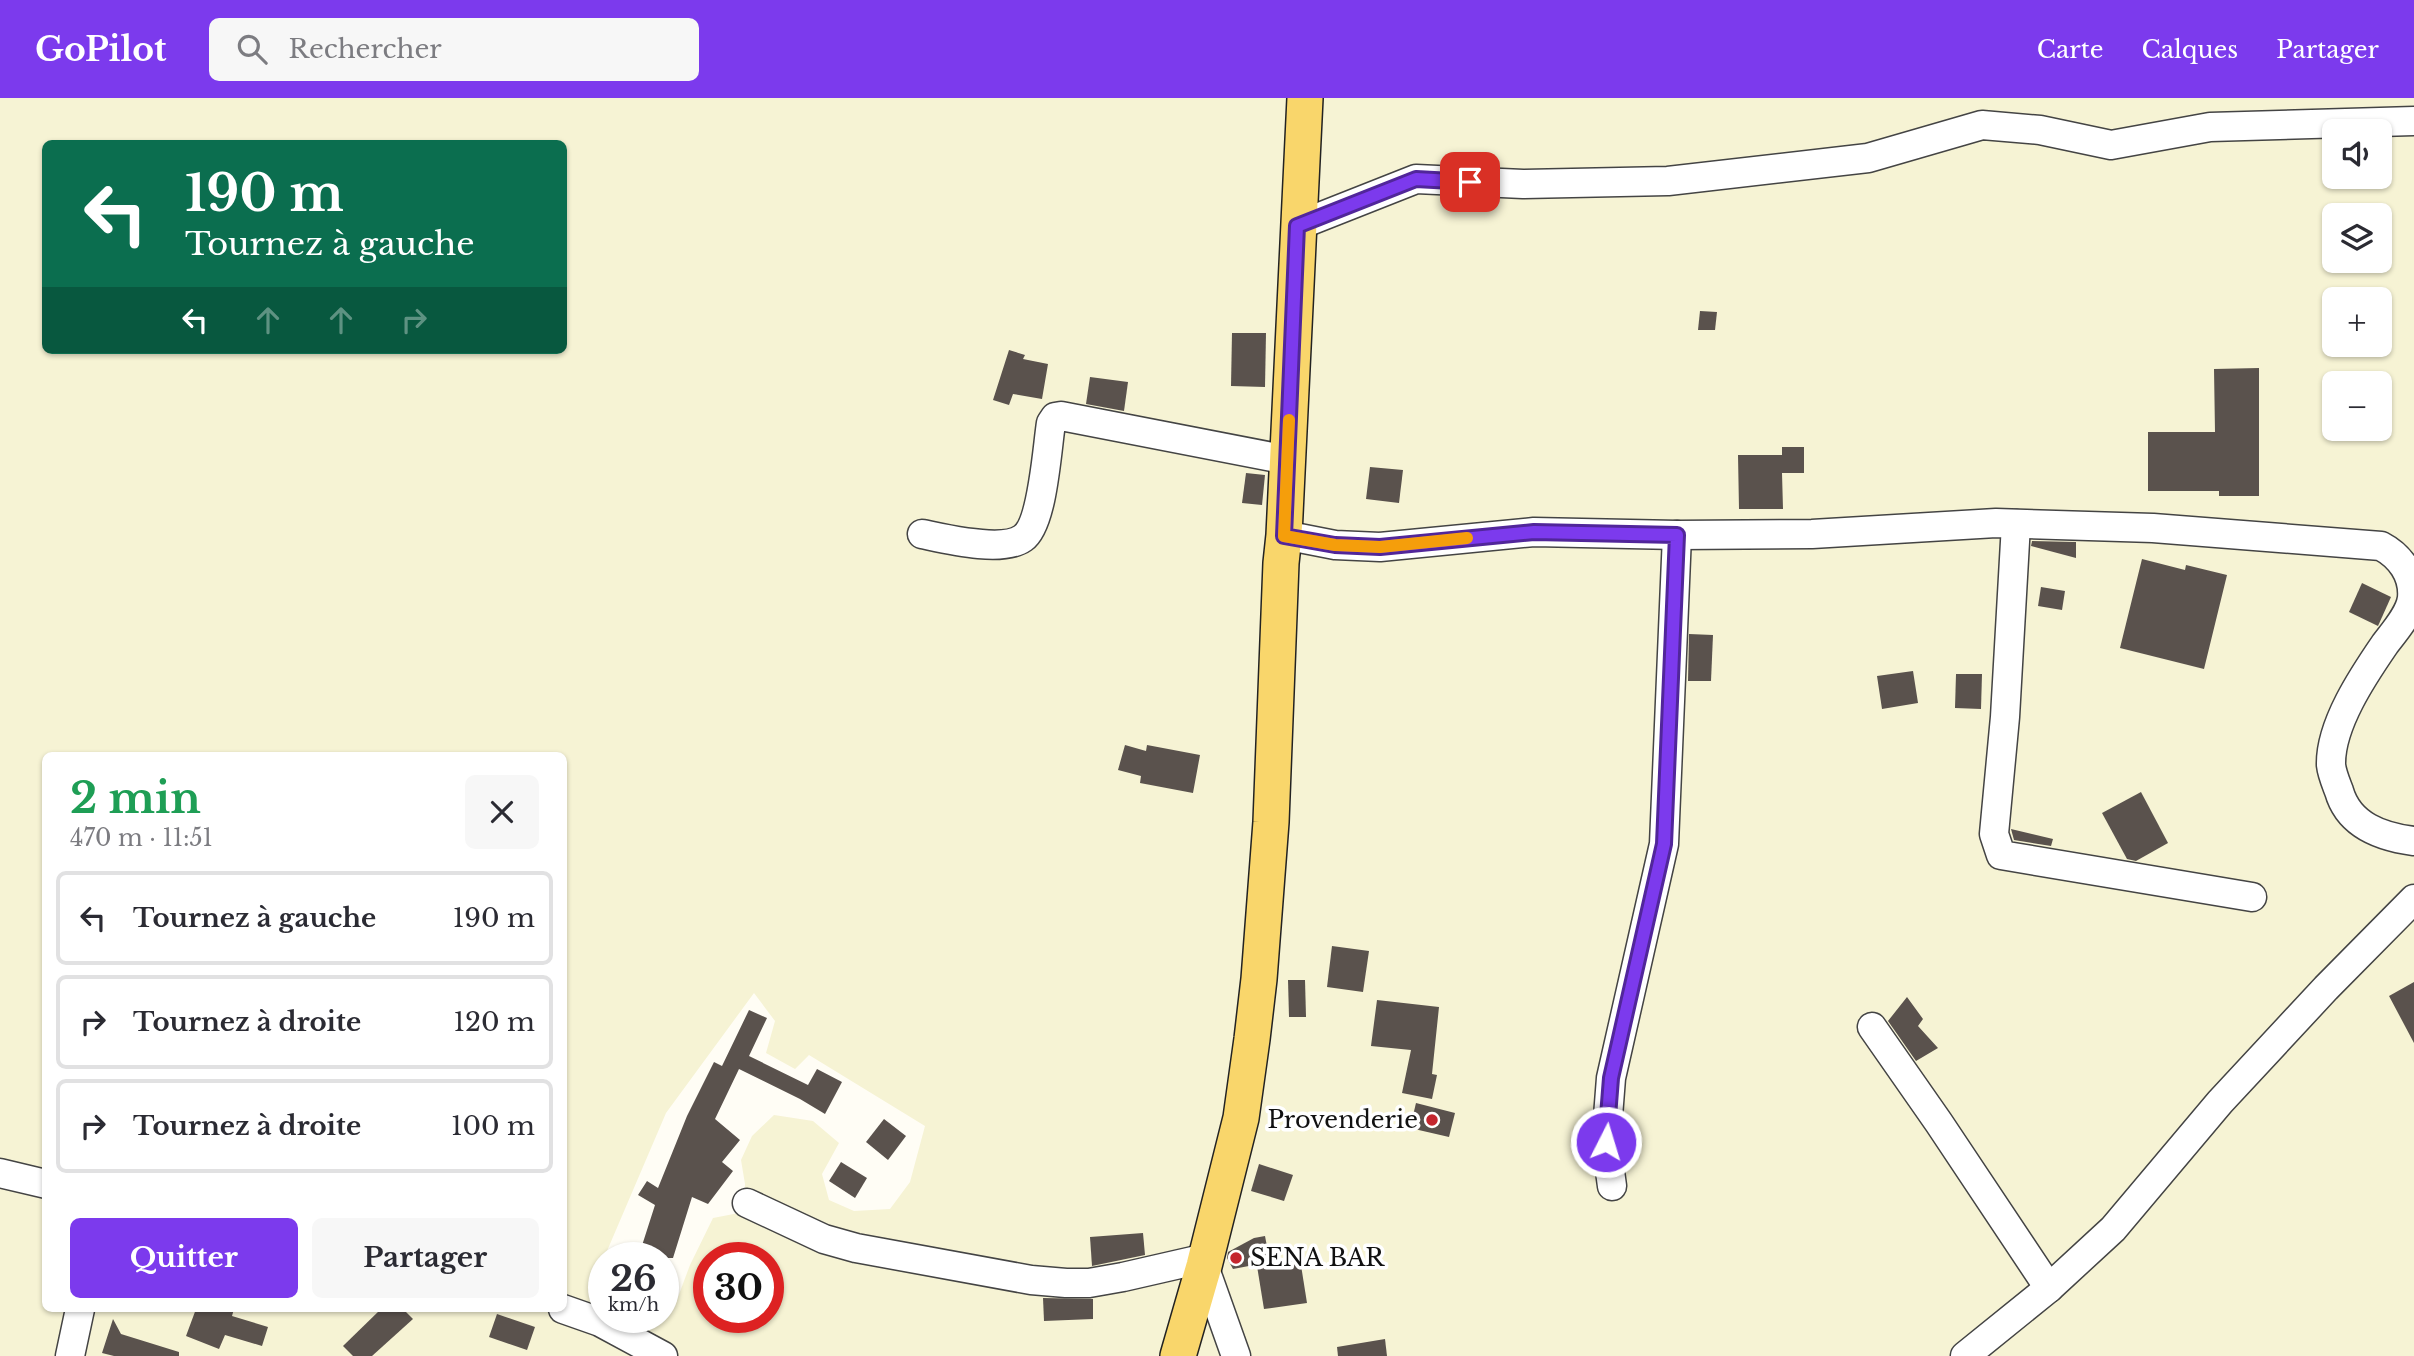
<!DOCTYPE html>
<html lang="fr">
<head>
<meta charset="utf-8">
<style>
  :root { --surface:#fff; --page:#f7f7f7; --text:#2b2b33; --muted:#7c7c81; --line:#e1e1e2; --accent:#7c3aed }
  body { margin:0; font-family:"Libre Baskerville",serif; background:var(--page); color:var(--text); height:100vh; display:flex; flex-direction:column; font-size:26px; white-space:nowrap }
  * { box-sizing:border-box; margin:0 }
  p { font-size:23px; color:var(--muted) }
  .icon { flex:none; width:38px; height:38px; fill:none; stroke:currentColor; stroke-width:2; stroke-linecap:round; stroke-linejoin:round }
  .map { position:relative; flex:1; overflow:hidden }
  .drawer { position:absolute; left:42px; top:654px; width:525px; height:560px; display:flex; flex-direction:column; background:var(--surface); border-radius:10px; box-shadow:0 2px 5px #0004 }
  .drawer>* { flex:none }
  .banner { position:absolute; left:42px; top:42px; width:525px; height:214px; border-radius:10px; box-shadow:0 2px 5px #0004; background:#0b6e4f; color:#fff; overflow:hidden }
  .buttons { position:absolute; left:2322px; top:21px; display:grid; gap:14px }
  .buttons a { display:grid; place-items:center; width:70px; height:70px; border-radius:10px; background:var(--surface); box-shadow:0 2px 5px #0004; font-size:35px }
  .speed { position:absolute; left:588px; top:1144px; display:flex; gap:14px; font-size:35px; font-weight:700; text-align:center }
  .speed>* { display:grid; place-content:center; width:91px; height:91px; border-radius:50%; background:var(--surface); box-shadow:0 2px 5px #0004; line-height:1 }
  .speed small { font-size:18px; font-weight:400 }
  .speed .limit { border:10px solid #d22; background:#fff; color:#111 }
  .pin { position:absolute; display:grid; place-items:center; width:60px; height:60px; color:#fff; margin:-30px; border-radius:14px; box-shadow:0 4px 10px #0006 }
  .me { position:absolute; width:77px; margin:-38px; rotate:5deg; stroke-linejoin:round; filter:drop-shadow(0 0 5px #0008) }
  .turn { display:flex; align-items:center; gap:24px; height:147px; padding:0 28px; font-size:32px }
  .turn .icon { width:91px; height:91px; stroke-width:2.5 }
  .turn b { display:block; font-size:49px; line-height:60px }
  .lanes { display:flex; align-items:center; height:66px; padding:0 28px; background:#0003; justify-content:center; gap:35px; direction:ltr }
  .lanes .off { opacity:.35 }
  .round { display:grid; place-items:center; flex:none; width:74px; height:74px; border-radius:10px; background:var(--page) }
  .head { display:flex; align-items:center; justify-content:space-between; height:119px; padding:0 28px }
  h1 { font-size:42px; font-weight:700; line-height:52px; color:#1e9e55 }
  .action { display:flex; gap:14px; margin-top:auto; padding:14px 28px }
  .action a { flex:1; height:80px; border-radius:10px; background:var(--accent); color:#fff; font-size:28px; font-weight:700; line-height:80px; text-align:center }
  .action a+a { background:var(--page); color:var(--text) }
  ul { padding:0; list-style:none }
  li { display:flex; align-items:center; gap:21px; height:94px; margin:0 14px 10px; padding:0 14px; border:4px solid var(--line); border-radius:10px }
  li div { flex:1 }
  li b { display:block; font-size:26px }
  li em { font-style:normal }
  header { display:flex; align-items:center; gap:42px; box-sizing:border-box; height:98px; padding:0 35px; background:var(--accent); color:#fff }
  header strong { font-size:33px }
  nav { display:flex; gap:38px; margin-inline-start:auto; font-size:24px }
  .search { width:490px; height:63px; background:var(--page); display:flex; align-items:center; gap:18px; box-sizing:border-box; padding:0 24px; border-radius:10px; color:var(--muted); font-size:26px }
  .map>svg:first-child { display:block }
</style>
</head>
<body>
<header>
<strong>GoPilot</strong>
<div class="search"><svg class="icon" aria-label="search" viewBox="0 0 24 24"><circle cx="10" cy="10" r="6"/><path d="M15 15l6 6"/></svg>Rechercher</div>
<nav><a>Carte</a><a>Calques</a><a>Partager</a></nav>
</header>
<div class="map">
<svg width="2414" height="1258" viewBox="0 0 2414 1258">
  <rect width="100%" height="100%" fill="#fffdf5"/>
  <!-- farmland -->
  <path fill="#f6f3d4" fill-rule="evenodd" d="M0,0H2414V1258H0ZM2334,33H2380V79H2334ZM46,46H564V252H46ZM2334,117H2380V163H2334ZM2334,201H2380V247H2334ZM2334,285H2380V331H2334ZM46,658H564V1211H46ZM754,895L775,923L766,955L795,971L809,957L925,1028L910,1084L890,1111L854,1113L829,1102L822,1076L839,1045L813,1023L774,1017L752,1038L741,1062L745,1086L744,1114L713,1120L690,1167L675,1207H663V1220H604V1160L666,1015ZM709,1160H768V1220H709Z"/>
  <!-- building -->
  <g fill="#5a524d">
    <path d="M1700,213L1717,214L1715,232H1698Z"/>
    <path d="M1232,235H1266L1265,289L1231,288Z"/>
    <path d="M1009,252L1025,257L1023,261L1048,266L1042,301L1013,296L1009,307L993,302Z"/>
    <path d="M2259,270V398H2219V393H2148V334H2215L2214,271Z"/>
    <path d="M1090,279L1128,284L1124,313L1086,306Z"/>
    <path d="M1782,349H1804V375H1782L1783,411H1739L1738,357H1782Z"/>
    <path d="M1370,369L1403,372L1399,405L1366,401Z"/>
    <path d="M1246,375L1265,377L1262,407L1242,405Z"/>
    <path d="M2032,443L2076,444V460L2031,448Z"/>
    <path d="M2142,461L2185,472L2186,467L2227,477L2204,571L2120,550Z"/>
    <path d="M2362,485L2391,499L2378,528L2349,514Z"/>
    <path d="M2041,489L2065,493L2062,512L2038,508Z"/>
    <path d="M1689,536L1713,537L1711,583H1688Z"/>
    <path d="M1913,573L1918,605L1882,611L1877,578Z"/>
    <path d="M1956,576H1982L1981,611L1955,610Z"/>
    <path d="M1125,647L1146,653L1147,647L1200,657L1193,695L1140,685L1141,678L1118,672Z"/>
    <path d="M2141,694L2168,745L2136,763L2127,761L2102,715Z"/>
    <path d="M2011,731L2053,741L2051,748L2014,742Z"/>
    <path d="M1332,848L1369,853L1363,894L1327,889Z"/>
    <path d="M1288,882H1305L1306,919H1289Z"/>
    <path d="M2414,884V945L2389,898Z"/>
    <path d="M1907,899L1923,921L1918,928L1938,950L1916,963L1888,923Z"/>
    <path d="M1377,902L1439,909L1432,976L1437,977L1432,1001L1402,995L1411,952L1371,948Z"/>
    <path d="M749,912L767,920L749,958L808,987L817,971L842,984L825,1016L800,1001L739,971L715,1021L740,1042L722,1064L733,1073L708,1106L692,1099L673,1160H638L655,1107L638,1097L647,1083L658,1090L687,1018L714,964L722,968Z"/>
    <path d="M1416,1005L1455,1015L1449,1039L1410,1030Z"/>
    <path d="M884,1021L906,1038L888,1062L866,1044Z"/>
    <path d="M841,1064L867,1080L855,1100L829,1083Z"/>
    <path d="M1259,1066L1293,1077L1284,1103L1251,1093Z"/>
    <path d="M1143,1135L1145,1157L1092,1168L1090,1139Z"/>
    <path d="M1265,1138L1270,1164L1233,1171L1227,1160L1228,1154L1254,1140Z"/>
    <path d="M1300,1161L1307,1205L1264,1211L1257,1168Z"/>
    <path d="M1043,1200L1093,1201V1221L1044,1223Z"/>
    <path d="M196,1211H234L232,1218L268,1229L262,1248L225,1237L219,1251L186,1238Z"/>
    <path d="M381,1211H403L413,1221L372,1258H353L343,1248Z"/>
    <path d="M497,1216L535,1229L527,1252L489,1239Z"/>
    <path d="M113,1221L121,1236L179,1254V1258H114L102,1255Z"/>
    <path d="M1385,1241L1387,1258H1338L1337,1249Z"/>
  </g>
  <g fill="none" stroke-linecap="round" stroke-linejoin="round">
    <!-- minor casing -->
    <g stroke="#444" stroke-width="31">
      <g id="minor">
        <path d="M1297,128L1416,81L1523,86L1668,83L1868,60L1982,27L2040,32L2111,47L2210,29L2414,23"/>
        <path d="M2016,426L2005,619L1994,736L2001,757L2252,799"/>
        <path d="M922,436C946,441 1002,455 1023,440C1043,426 1047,350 1051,325L1055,319L1061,318L1288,362"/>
        <path d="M1284,437L1335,447L1380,449L1534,434L1677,437L1812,436L1996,425L2153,430L2381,448C2400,458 2414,477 2412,500C2410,516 2395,533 2385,546C2363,578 2330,627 2331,667C2332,676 2336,685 2339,693C2349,728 2382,739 2414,743"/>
        <path d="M1872,929L1939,1025L2049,1190"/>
        <path d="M0,1075L46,1086"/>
        <path d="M1612,1088L1606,1044L1611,980L1664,746L1677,437"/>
        <path d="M747,1105L824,1141L856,1150L1031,1182L1066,1185H1089L1123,1179L1206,1160"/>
        <path d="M1204,1168L1236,1258"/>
        <path d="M563,1211L600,1224L663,1258"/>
        <path d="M70,1258L80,1211"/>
        <path d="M1965,1258L2049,1190L2113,1131L2220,1004L2326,890L2414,801"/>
      </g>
    </g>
    <!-- major casing -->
    <g stroke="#222" stroke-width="38">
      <path id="major" d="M1178,1258L1204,1168L1241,1020L1252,941L1259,881L1271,724L1281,465L1284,437L1305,0"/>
    </g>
    <!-- minor -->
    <use href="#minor" stroke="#fff" stroke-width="28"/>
    <!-- major -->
    <use href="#major" stroke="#f9d66b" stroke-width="35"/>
  </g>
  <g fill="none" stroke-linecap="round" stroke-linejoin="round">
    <!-- route casing -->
    <g stroke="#51269a" stroke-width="18">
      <path id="route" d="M1470,84L1416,81L1297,128L1284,438L1335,447L1380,449L1534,434L1677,437L1664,746L1611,980L1606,1044"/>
    </g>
    <!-- route -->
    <use href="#route" stroke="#7c3aed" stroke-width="12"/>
    <!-- slow -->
    <path stroke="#f59e0b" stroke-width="12" d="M1289,322L1284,438L1335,447L1380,449L1467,440"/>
  </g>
  <!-- markers -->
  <g fill="#c4262e" stroke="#fff" stroke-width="2.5">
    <circle cx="1432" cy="1022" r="7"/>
    <circle cx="1236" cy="1160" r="7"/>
  </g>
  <g text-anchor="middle" stroke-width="7" stroke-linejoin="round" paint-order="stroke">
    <!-- poi labels -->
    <g font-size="24" fill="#111" stroke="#fff" text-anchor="end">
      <text x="1418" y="1030">Provenderie</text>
      <text x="1250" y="1168" text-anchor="start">SENA BAR</text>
    </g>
  </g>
</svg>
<div class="buttons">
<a><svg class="icon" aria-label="sound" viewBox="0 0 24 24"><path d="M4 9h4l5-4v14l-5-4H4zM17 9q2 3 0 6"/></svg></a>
<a><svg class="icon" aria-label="layers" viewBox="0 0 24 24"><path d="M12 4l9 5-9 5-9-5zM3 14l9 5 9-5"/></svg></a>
<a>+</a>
<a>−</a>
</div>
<div class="speed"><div>26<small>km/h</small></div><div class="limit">30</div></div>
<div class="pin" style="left:1470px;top:84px;background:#d93025"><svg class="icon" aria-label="arrive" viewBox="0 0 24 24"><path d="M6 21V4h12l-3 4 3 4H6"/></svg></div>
<svg class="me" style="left:1606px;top:1044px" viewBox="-20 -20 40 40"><circle r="17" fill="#7c3aed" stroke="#fff" stroke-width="3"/><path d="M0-11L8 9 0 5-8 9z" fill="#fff"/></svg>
<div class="banner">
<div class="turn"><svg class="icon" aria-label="left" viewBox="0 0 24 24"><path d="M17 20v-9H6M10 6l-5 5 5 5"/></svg><div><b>190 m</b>Tournez à gauche</div></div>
<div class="lanes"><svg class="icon" aria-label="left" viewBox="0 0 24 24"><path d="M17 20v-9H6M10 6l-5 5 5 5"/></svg><svg class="icon off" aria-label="ahead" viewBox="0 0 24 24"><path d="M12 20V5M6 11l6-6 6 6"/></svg><svg class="icon off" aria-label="ahead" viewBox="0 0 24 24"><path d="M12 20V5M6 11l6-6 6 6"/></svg><svg class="icon off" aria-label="right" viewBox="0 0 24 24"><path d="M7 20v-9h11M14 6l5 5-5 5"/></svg></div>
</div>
<section class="drawer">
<div class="head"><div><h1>2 min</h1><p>470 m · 11:51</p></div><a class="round"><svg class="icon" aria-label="close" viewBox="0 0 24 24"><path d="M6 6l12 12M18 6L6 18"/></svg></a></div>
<ul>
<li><svg class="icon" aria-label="left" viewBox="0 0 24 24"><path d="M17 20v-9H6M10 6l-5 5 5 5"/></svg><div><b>Tournez à gauche</b></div><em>190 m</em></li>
<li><svg class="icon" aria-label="right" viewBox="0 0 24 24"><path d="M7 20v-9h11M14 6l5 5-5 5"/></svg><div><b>Tournez à droite</b></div><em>120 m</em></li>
<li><svg class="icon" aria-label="right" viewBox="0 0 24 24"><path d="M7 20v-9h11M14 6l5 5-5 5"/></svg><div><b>Tournez à droite</b></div><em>100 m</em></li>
</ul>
<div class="action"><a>Quitter</a><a>Partager</a></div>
</section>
</div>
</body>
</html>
